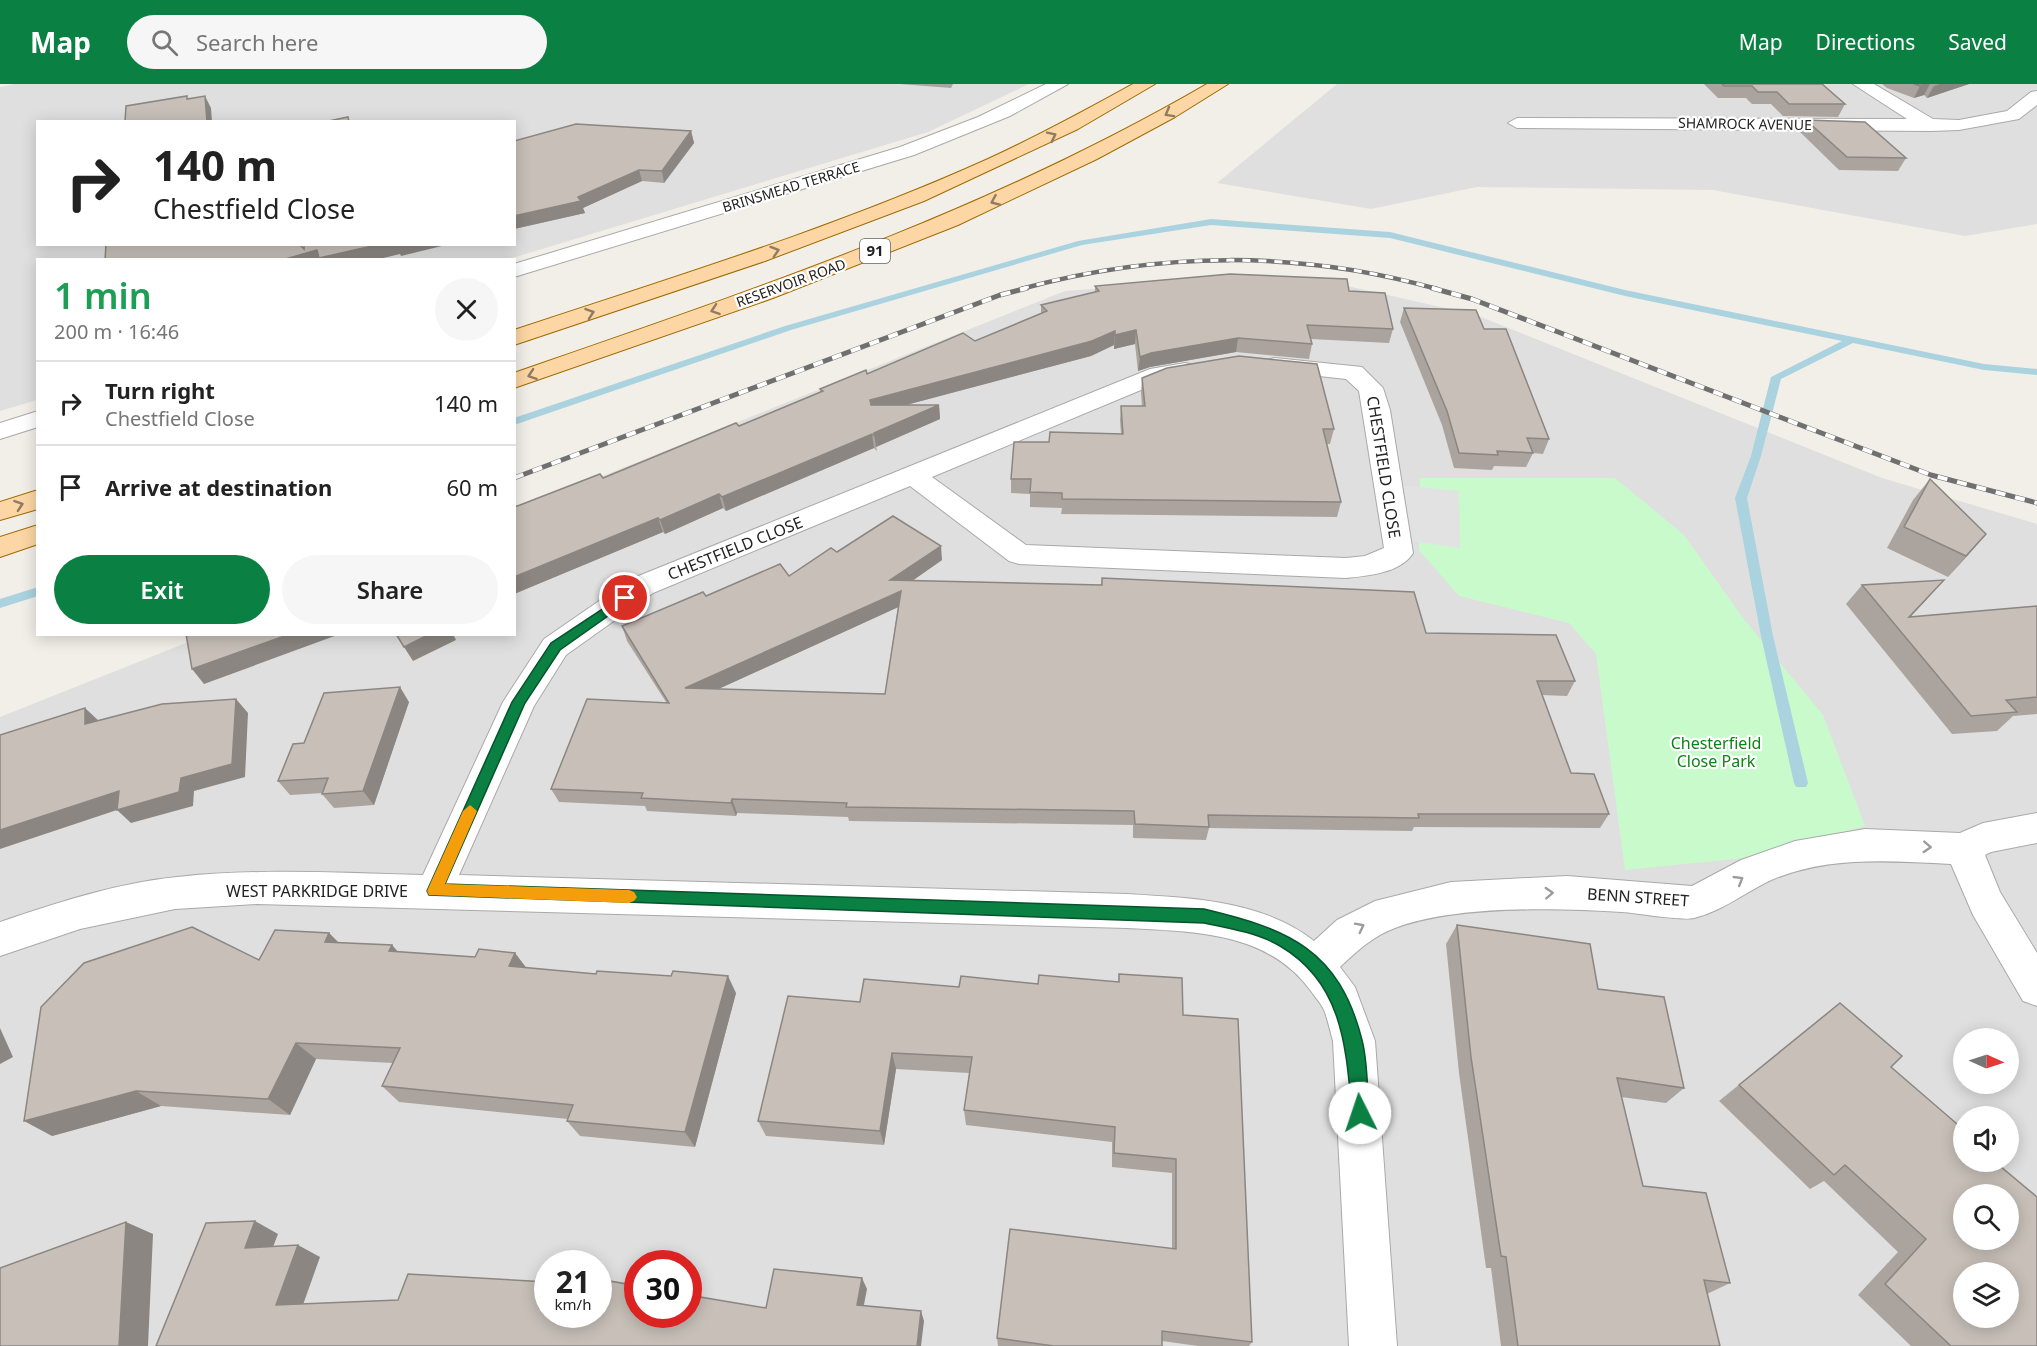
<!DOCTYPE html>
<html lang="en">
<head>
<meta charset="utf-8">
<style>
  :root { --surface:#fff; --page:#f6f6f6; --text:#222; --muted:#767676; --line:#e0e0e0; --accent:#0b8043 }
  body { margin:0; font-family:"Noto Sans",sans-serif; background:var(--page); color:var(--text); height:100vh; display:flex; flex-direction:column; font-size:22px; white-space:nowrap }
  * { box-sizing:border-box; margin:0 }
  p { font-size:20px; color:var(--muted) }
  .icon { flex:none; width:33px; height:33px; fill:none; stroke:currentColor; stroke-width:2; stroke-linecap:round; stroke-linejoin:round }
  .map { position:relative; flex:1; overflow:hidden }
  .details { position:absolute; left:36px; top:174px; width:480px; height:378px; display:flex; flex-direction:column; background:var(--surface); border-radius:0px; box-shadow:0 3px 15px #0003 }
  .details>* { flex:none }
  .banner { position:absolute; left:36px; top:36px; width:480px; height:126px; border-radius:0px; box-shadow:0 3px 15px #0003; background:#fff; color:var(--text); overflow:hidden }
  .needle { width:39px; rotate:93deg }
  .fabs { position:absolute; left:1953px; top:944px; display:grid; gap:12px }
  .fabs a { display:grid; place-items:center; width:66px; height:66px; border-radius:50%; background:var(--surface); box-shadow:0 3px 15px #0003; font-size:30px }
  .speed { position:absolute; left:534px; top:1166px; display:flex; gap:12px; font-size:30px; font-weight:700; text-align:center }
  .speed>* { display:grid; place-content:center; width:78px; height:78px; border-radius:50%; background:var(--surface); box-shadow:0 3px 15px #0003; line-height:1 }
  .speed small { font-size:15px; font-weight:400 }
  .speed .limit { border:9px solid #d22; background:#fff; color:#111 }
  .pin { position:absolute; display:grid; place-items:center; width:51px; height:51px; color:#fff; margin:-26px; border:3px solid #fff; border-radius:50%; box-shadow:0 2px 6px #0007 }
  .me { position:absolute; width:66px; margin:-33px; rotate:356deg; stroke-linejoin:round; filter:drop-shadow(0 0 4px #0008) }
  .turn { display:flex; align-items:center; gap:21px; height:126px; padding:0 18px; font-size:27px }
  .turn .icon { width:78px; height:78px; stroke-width:2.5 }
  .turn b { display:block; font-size:42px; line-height:51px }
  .round { display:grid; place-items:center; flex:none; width:63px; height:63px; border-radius:32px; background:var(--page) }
  .headline { display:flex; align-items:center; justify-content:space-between; height:102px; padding:0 18px }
  h1 { font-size:36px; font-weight:600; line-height:45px; color:#1e9e55 }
  .button { display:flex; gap:12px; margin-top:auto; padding:12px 18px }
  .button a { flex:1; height:69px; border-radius:36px; background:var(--accent); color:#fff; font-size:24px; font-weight:600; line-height:69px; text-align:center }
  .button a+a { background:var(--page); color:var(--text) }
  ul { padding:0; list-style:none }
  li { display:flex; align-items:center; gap:18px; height:84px; padding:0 18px; border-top:2px solid var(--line) }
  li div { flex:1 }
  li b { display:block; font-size:22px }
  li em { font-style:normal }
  header { display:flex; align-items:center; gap:36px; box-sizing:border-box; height:84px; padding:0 30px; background:var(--accent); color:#fff }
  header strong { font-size:28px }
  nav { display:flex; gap:33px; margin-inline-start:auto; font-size:21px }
  .search { width:420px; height:54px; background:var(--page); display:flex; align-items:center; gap:15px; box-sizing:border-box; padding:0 21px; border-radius:33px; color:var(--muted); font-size:22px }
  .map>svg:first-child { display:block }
</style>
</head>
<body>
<header>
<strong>Map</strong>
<div class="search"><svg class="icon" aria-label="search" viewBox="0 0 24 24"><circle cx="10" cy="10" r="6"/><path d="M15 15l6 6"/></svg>Search here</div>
<nav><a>Map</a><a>Directions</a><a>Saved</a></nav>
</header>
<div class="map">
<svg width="2037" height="1262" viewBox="0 0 2037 1262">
  <rect width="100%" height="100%" fill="#f2efe9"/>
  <!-- residential -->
  <g fill="#e0dfdf" fill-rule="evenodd">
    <path d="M15,0H1029L928,48L509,175L38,176L37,316L0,327V3ZM38,38H514V160H38Z"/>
    <path d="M1337,0H2037V140L1965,152L1713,106L1477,103L1371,125L1217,99Z"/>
    <path d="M1212,196L1343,201L1476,231L1882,394L2037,440V1262H0V633L206,551L514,550L515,427L1065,207ZM1964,954H2008V999H1964ZM1964,1032H2008V1077H1964ZM1964,1110H2008V1155H1964ZM548,1179H598V1230H548ZM638,1179H688V1230H638ZM1964,1188H2008V1233H1964Z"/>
  </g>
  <!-- park -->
  <path fill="#c8facc" d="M1420,394H1615L1684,451L1743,534L1823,631L1865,742L1754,773L1625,786L1596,570L1569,539L1459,512L1419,466Z"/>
  <!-- parking -->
  <path fill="#e2e2e2" d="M1388,400L1459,407L1460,464L1396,455Z"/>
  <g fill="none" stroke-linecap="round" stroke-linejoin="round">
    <!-- stream -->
    <g fill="#aad3df" fill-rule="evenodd">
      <path d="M1211,135L1390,148L1625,206L1984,280L2037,285V291L1984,286L1853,259L1781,295L1761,372L1747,414L1773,552L1808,699L1806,703H1796L1794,699L1761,552L1735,414L1751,372L1771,293L1842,257L1625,212L1390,154L1211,141L1082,161L791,246L514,341V334L785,242L1078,157Z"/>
      <path d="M38,503V512L0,524V515Z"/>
    </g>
    <!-- minor casing -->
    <g stroke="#a9a9a9" stroke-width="2">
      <g id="minor">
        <path d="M1046,0H1068L1010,32L914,71L514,193V180L900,63L978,33Z"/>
        <path d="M1853,0H1874L1933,35L1959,36L2007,27L2031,8L2037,7V21L2019,35L1959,46L1931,47L1517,44L1508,39L1517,34L1907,35Z"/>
        <path d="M1275,274L1362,283L1383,304L1390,326L1413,469C1401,489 1367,492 1346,494L1019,480L1009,477L910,402L653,509L566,571L534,622L459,791L1127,810C1190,814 1262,816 1314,857L1337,836L1375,817L1451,798L1567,792L1692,802L1741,776L1795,757L1865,745L1960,749L1983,739L2037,729V759L1991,768L1985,771L2000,808L2037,869V922L2023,917L1973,831L1951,780C1890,777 1825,771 1767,798C1743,810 1722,827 1694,834C1680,837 1639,829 1622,828C1557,824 1456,821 1395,844C1373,852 1357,867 1340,883L1355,903L1375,957L1397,1262H1349L1333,957C1330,947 1328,936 1324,926C1321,919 1315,913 1311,907C1267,847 1195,848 1127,844L257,820L175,825L80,845L0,872V838C57,819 116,799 177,793C258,784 341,789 423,791L503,618L544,555L631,495L1150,285L1185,279L1194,281L1197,286L1194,291L1165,296L932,393L1026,461L1346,474L1365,472L1384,464L1359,307L1346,295L1266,286L1263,281L1266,276Z"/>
        <path d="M38,327V343L0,355V339Z"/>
      </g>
    </g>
    <!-- major casing -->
    <g stroke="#a06b00" stroke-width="2">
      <g id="major">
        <path d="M1133,0H1155L1078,45L924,117L765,177L514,261V246C674,193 835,144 988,75C1038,52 1086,26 1133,0Z"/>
        <path d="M1207,0H1228L1175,33L1097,75L958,141L773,214L514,304V289C753,206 987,128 1207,0Z"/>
        <path d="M38,406V425L0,436V418Z"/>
        <path d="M38,441V460L0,473V453Z"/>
      </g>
    </g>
    <!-- minor -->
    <use href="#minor" fill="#fff" fill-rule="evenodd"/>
    <!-- major -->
    <use href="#major" fill="#fcd6a4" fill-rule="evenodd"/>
    <!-- rail-far1 casing -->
    <g stroke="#707070" stroke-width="4.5">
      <path id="rail-far1" d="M1021,205C1158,167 1300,166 1437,205"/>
    </g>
    <!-- rail casing -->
    <g stroke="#707070" stroke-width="5">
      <g id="rail">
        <path d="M1432,204L1472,215L1931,391L2037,419"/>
        <path d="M514,394L1000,211L1027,204"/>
      </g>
    </g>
    <!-- rail-far1 -->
    <use href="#rail-far1" stroke="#fff" stroke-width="3" stroke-dasharray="8" stroke-linecap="butt"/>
    <!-- rail -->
    <use href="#rail" stroke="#fff" stroke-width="4" stroke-dasharray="10" stroke-linecap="butt"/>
  </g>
  <!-- wall -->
  <g fill="#aba49e" fill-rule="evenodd">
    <path d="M900,0H953L951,4Z"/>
    <path d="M1704,0H1822L1845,20L1838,33L1783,32L1771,20H1752L1746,14H1718Z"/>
    <path d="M1882,0H1969L1927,14L1924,11L1914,14L1887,4Z"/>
    <path d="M1806,36L1906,74L1898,87L1839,86L1800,48Z"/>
    <path d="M691,47L694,59L664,99L642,97L583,124L585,129L514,145V57Z"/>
    <path d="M1095,202L1349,207L1393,245L1389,259L1311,255L1312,260L1309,275L1236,268L1150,283L1138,287L1135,260L1114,265V261L1091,272L906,321H939L940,335L876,363L877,367L874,364L726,427L723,424L665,450L663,448L514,510V423L603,394L739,342L820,308V305L975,257L1041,229V221L1095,208Z"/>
    <path d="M1404,224L1484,245L1549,355L1543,370L1533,369L1526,383L1494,382L1492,386L1454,384L1442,341L1400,238Z"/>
    <path d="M1142,294L1334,345L1330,360H1327L1341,418L1337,433L1061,430L1062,424L1030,423V410L1011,409V395L1049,358L1121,350L1120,336L1121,322H1142L1141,309Z"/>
    <path d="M1930,395L1986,450L1948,493L1887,464L1913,416Z"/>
    <path d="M837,468L942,476L912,497L1101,501L1102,494L1426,549L1575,597L1567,612L1542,611L1571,689L1609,730L1600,744L1414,743L1412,747L1209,744L1206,756L1133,754V741L849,737L848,733L737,729L736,732L647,727L645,722L559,718L551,705L666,618L627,557L622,542L706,512L789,492ZM898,523L885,610L718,605L815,561Z"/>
    <path d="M1862,501L1927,515L1910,533L2037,522V630L2013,632L1997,647L1952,650L1846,520Z"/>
    <path d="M409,618L374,721L334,724L322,710L323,709L290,711L278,697L304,659Z"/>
    <path d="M1457,841L1598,905L1684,1004L1666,1019L1621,1013L1643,1102L1730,1199L1707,1210L1720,1262H1501L1491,1184H1486L1459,989L1446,860Z"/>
    <path d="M329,849L339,859L392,861L397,868L475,873L515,869L526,884L736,909L695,1063L580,1052L567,1037L568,1035L399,1018L382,1002L393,979L316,975L290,1031L161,1022L52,1052L259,876Z"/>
    <path d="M1119,890L1183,931L1252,1258L1249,1262H1198L1162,1257V1262H998L997,1254L1172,1164V1089L1112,1083V1058L966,1041L964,1026L969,989L896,985L884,1061L766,1052L758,1037L860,918L959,903L1118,898Z"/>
    <path d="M1840,919L1891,983L2037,1262H1911L1858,1211L1898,1168L1824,1097L1810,1105L1719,1017Z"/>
  </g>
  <!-- shaded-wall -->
  <g fill="#8b8681">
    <path d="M1928,0H1930L1924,11L1914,14L1920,2Z"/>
    <path d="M1940,0H1969L1927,14L1934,2Z"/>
    <path d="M205,12L211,24L212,38H207Z"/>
    <path d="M691,47L694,59L664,99L662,87Z"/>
    <path d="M639,86L642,97L583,124L585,129L514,145V132L578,113Z"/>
    <path d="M381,160H450L401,172L400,170L375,176H282L317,166Z"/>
    <path d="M1136,246L1135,260L1114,265L1115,251Z"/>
    <path d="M1115,247L1114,261L1091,272L872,330L870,316Z"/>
    <path d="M1238,254L1236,268L1150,283L1138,287L1140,273L1151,269Z"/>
    <path d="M939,321L940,335L876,363L874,349Z"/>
    <path d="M872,350L874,364L726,427L722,413Z"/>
    <path d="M719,410L723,424L665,450L660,436Z"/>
    <path d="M658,434L663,448L514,510V493Z"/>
    <path d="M1986,450L1968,471L1948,493L1966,472Z"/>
    <path d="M941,462L942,476L892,511L890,496Z"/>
    <path d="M1944,496L1927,515L1899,545H1898Z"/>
    <path d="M901,507L903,521L690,618L685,604Z"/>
    <path d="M290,550H340L204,600L192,585Z"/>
    <path d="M430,550H453L456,556L413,577L404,563Z"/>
    <path d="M400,603L409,618L374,721L363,707Z"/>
    <path d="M236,615L248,629L245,693L194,707L193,722L131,739L117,726L0,765V746L119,707L181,694Z"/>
    <path d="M85,624L100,638L85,640Z"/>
    <path d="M732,715L737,729L736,732L731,719Z"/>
    <path d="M329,849L347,867L325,858Z"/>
    <path d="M392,861L408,879L389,867Z"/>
    <path d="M515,869L528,886L509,882Z"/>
    <path d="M728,892L736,909L695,1063L685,1048Z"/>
    <path d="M0,944L13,973L0,980Z"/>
    <path d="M296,959L316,975L290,1031L268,1015Z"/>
    <path d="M892,969L896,985L884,1061L880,1047Z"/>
    <path d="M136,1007L161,1022L52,1052L24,1037Z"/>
    <path d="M255,1137L278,1150L268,1176L245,1164Z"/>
    <path d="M126,1138L153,1150L148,1262H119Z"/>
    <path d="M298,1161L320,1173L299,1232L276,1221Z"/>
    <path d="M862,1194L867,1205L862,1231L857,1221Z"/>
    <path d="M921,1227L924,1237L921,1262H917Z"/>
  </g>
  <!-- building -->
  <g fill="#c7bfb8" stroke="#8b8681" stroke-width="1.5" fill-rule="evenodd">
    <path d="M1722,0H1822L1845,20H1789L1777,8H1758L1752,2H1724Z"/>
    <path d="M1914,0H1928L1920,2Z"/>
    <path d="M187,12V15L205,12L207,38H125L126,22Z"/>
    <path d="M348,33L349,38H324Z"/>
    <path d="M1806,36L1865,38L1906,74L1847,73Z"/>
    <path d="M576,40L691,47L662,87L639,86L578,113L581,117L514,132V57Z"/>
    <path d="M106,160H299L304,165V160H381L319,174L317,166L282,176H105Z"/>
    <path d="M1230,190L1347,195L1349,207L1385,209L1393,245L1307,241L1312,260L1238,254L1151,269L1140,273L1136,246L1115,251V247L1092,257L870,316L871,321H939L874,349L875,352L872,350L722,413L719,410L660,436L658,434L514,493V423L520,421L600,390L603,394L736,339L739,342L823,307L820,305L866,286L867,290L963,249L975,257L1047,227L1041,221L1099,207L1095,202Z"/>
    <path d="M1404,224L1476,226L1484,245H1506L1549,355L1527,354L1533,369L1497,367L1498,371L1459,369L1447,327Z"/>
    <path d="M1239,272L1317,280L1334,345H1323L1341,418L1062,415V409L1030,408L1031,395H1011L1014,358H1049L1050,348L1123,350L1121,322H1145L1142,294L1167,284Z"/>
    <path d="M1930,395L1986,450L1966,472L1904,443Z"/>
    <path d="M893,432L941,462L890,496L1102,501V494L1414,508L1426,549L1556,551L1575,597H1537L1571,689L1594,690L1609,730H1418L1419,734L1208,731L1209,743L1135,740L1134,727L846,723L847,719L732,715L731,719L641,714L643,709L551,705L587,615L669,619L622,542L703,508L706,512L780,480L789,492L831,464L837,468ZM901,507L885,610L685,604Z"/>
    <path d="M1944,496L1909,533L2037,522V613L2006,616L2017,628L1971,632L1862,501Z"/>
    <path d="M186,550H290L192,585Z"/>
    <path d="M396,550H430L404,563Z"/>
    <path d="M400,603L363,707L322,710L328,694L278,697L293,660L304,659L324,609Z"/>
    <path d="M236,615L232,680L181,694L179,708L117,726L119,707L0,746V651L85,624V640L162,620Z"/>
    <path d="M1457,841L1590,860L1598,905L1664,913L1684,1004L1617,994L1643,1102L1706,1109L1730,1199L1704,1196L1720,1262H1518L1506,1173L1501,1172L1471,973Z"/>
    <path d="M192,843L259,876L275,846L329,849L325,858L392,861L389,867L475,873L479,865L515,869L509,882L596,890L597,887L671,892L673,887L728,892L685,1048L567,1037L573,1021L382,1002L400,964L296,959L268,1015L136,1007L24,1037L41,923L84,879Z"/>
    <path d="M1119,890L1182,894L1183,931L1238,935L1252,1258L1162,1247V1262H1054L997,1254L1010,1145L1176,1165V1075L1114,1069L1115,1043L964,1026L972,973L892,969L880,1047L758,1037L788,912L860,918L864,895L959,903L961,892L1038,900L1039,891L1119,898Z"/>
    <path d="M1840,919L1902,972L1891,983L1964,1046V1077H1994L2037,1113V1262H1951L1885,1200L1926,1155L1845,1081L1834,1091L1739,1001ZM1964,1110H2008V1155H1964ZM1964,1188H2008V1233H1964Z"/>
    <path d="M255,1137L245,1164L298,1161L276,1221L398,1216L408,1190L548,1198V1230H598V1195L638,1202V1230H688V1211L766,1224L774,1185L862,1194L857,1221L921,1227L917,1262H156L206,1139Z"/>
    <path d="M126,1138L119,1262H0V1184Z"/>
  </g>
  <!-- one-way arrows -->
  <defs><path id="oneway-chevron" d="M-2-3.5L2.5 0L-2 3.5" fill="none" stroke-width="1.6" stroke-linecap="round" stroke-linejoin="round" transform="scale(1.5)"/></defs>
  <g stroke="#8f7c63">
    <use href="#oneway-chevron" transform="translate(1169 29) rotate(151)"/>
    <use href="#oneway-chevron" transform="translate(1052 52) rotate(-26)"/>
    <use href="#oneway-chevron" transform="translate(995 117) rotate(157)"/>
    <use href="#oneway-chevron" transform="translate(775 167) rotate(-18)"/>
    <use href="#oneway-chevron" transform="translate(715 226) rotate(161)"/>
    <use href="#oneway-chevron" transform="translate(590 229) rotate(-19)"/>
    <use href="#oneway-chevron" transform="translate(532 291) rotate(161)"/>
    <use href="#oneway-chevron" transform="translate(19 421) rotate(-19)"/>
  </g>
  <g stroke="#9c9c9c">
    <use href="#oneway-chevron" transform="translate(1927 763) rotate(3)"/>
    <use href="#oneway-chevron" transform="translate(1739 796) rotate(-31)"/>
    <use href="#oneway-chevron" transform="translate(1549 809) rotate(-3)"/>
    <use href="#oneway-chevron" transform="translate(1360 843) rotate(-27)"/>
  </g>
  <!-- route -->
  <path fill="#0b8043" stroke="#07532c" stroke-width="1.5" d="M625,510L629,511V517L560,566L525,619L445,800L1204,825C1288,845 1339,865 1362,956C1368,979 1367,1005 1369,1029L1367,1035L1360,1038L1354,1035L1352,1029C1346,963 1343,899 1280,862C1258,849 1229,844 1204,839L429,811L427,807L512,618L551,559Z"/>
  <!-- slow -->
  <path fill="#f59e0b" d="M470,721L477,727L445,800L629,806L634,808L637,813L634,817L629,819L429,811L427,807L463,727Z"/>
  <g text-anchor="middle" stroke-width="4.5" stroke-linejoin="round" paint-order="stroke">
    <!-- far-street labels -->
    <g font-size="14" fill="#222" stroke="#fff">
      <text transform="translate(1745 40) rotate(1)" y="5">SHAMROCK AVENUE</text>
      <text transform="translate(791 103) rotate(-17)" y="5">BRINSMEAD TERRACE</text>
      <text transform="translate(791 199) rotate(-20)" y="5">RESERVOIR ROAD</text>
    </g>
    <!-- shield labels -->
    <rect fill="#fff" stroke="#646464" stroke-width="1.5" x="860" y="155" width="30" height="24" rx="4.5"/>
    <g font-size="15" font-weight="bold" fill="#222">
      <text x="875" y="172">91</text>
    </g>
    <!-- street labels -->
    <g font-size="16" fill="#222" stroke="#fff">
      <text transform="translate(1384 383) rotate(81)" y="6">CHESTFIELD CLOSE</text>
      <text transform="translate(735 464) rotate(-22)" y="6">CHESTFIELD CLOSE</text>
      <text x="317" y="813">WEST PARKRIDGE DRIVE</text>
      <text transform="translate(1638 813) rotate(4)" y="6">BENN STREET</text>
    </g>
    <!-- park labels -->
    <g font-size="16" fill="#0c8416" stroke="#fff">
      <text x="1716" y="665">Chesterfield<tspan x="1716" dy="18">Close Park</tspan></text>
    </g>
  </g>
</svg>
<div class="fabs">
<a><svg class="needle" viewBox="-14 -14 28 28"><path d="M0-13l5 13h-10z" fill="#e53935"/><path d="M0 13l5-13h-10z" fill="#767676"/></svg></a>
<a><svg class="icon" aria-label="sound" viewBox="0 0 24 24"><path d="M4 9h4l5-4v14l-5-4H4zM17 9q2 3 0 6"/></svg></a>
<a><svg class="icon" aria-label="search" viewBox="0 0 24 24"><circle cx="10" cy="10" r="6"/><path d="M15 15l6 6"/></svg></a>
<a><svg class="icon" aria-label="layers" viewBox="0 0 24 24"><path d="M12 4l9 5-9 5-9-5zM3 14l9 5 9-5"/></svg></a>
</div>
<div class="speed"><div>21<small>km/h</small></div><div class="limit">30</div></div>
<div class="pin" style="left:625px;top:514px;background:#d93025"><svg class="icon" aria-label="arrive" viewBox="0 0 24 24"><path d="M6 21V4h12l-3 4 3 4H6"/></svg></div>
<svg class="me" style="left:1360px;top:1029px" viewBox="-20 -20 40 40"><circle r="19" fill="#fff"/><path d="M0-13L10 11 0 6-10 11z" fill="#0b8043"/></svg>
<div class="banner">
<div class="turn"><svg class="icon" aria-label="right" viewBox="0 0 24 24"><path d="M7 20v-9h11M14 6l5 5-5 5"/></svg><div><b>140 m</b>Chestfield Close</div></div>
</div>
<section class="details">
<div class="headline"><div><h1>1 min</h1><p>200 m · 16:46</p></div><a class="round"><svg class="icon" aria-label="close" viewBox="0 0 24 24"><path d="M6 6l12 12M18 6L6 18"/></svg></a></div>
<ul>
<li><svg class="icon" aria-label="right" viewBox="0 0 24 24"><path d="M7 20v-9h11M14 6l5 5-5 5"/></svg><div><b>Turn right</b><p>Chestfield Close</p></div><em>140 m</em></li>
<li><svg class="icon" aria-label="arrive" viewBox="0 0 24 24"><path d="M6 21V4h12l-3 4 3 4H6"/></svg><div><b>Arrive at destination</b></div><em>60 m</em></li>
</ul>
<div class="button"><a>Exit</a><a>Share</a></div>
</section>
</div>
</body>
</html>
